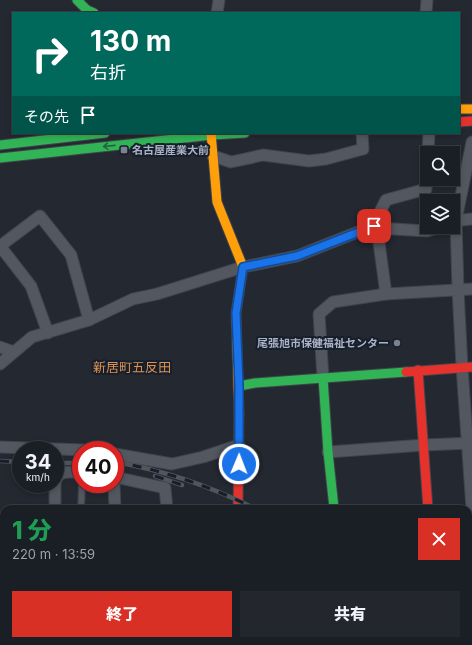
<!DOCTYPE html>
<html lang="ja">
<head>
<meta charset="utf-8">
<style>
  :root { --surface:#1a1e25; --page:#23272d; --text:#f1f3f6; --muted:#9fa2a7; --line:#383c42; --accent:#d93025 }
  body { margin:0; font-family:Inter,"Noto Sans JP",sans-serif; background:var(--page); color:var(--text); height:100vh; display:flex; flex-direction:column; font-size:15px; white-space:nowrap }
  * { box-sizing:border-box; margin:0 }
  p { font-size:13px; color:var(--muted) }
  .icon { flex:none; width:22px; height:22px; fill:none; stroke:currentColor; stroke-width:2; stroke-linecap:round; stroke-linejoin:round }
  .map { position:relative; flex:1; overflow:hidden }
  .details { position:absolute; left:0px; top:505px; width:472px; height:140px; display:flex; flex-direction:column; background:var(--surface); border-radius:12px 12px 0 0; box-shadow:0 2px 6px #0003,0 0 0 1px var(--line) }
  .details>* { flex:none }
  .hud { position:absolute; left:12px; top:12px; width:448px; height:122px; border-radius:0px; box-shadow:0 2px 6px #0003,0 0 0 1px var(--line); background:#00695c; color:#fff; overflow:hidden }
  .fabs { position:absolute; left:420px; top:146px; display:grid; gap:8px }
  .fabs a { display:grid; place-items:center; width:40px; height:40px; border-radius:0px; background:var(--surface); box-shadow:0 2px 6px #0003,0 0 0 1px var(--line); font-size:20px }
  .speed { position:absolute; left:12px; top:441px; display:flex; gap:8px; font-size:20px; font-weight:700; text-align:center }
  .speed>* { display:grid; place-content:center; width:52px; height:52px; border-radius:50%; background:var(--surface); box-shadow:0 2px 6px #0003,0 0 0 1px var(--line); line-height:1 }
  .speed small { font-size:10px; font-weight:400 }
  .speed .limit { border:6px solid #d22; background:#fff; color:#111 }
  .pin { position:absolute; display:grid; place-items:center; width:34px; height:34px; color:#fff; margin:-17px; border-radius:8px; box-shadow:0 2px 6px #0006 }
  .me { position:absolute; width:44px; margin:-22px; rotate:1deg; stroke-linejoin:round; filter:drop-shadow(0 0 3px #0008) }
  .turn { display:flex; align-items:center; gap:14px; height:84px; padding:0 12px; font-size:18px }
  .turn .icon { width:52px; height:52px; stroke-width:2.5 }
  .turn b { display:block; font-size:28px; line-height:34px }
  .then { display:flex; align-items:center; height:38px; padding:0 12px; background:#0003; gap:8px; font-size:15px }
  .round { display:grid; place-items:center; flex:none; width:42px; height:42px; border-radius:0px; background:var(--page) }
  .summary { display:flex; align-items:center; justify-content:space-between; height:68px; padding:0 12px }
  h1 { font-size:24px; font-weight:800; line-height:30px; color:#1e9e55 }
  .button { display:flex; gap:8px; margin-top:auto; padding:8px 12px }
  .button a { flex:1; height:46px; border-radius:0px; background:var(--accent); color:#fff; font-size:16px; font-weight:800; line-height:46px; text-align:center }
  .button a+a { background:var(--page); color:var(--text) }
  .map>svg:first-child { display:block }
</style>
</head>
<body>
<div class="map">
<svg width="472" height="645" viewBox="0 0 472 645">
  <rect width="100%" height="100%" fill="#232831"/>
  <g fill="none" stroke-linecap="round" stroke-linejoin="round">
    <!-- lane casing -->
    <g stroke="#3f434a" stroke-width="8">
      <path id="lane" d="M81,509L82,484"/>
    </g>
    <!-- street casing -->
    <g stroke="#3f434a" stroke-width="13">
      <g id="street">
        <path d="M217,13L219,0"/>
        <path d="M426,13L427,0"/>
        <path d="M472,142L456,220L458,290L462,367L472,509"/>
        <path d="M428,153L429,133"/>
        <path d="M213,156L231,162L263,155L309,161L326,159L363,149L362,133"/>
        <path d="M453,221L472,219"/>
        <path d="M373,226L377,228L386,294"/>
        <path d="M377,228L427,231L440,227"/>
        <path d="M48,333L31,286L0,246L40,216L71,255L89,320"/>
        <path d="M0,347L14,352"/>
        <path d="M0,364L32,337L89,320L133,299L157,294L243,267L297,256L373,226L386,200L426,189L427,168"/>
        <path d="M323,378L319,314L333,302L386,294L472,289"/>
        <path d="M0,447L85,450"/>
        <path d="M328,452L424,445L472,443"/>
        <path d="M115,454L172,464L203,457L239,445"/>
        <path d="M115,477L165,488L167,509"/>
        <path d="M55,483C58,469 70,472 81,473"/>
        <path d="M114,484L115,509"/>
        <path d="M55,509V484"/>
        <path d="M0,548H4"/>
        <path d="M468,560L472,559"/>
        <path d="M468,597L472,598"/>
        <path d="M99,641L101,645"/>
        <path d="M10,645L18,641"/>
        <path d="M165,645V641"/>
        <path d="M256,645L257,641"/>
      </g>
    </g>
    <!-- fast casing -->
    <g stroke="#3f434a" stroke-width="11">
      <g id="fast">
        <path d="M77,0L87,10L94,13"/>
        <path d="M0,145L105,133"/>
        <path d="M0,158L212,135L245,133"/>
        <path d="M323,378L328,452L334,508L336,509"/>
        <path d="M239,386L255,383L406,372"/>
        <path d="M235,641V645"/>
      </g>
    </g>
    <!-- slow casing -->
    <g stroke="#3f434a" stroke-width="11">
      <g id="slow">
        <path d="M459,109H472"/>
        <path d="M211,133L217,202L243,267L236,313L239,414"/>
      </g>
    </g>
    <!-- jam casing -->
    <g stroke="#3f434a" stroke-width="11">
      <g id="jam">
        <path d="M459,122L472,121"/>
        <path d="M418,370L428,509"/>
        <path d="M406,372L472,367"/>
        <path d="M238,509L239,414"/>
      </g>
    </g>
    <!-- path -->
    <path stroke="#545a62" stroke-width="2" stroke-dasharray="3 3" stroke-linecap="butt" d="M468,531H472"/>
    <!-- lane -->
    <use href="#lane" stroke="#525760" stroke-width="5.5"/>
    <!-- street -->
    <use href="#street" stroke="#525760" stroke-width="11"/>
    <!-- fast -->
    <use href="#fast" stroke="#30b455" stroke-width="9"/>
    <!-- slow -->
    <use href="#slow" stroke="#ff9f0a" stroke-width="9"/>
    <!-- jam -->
    <use href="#jam" stroke="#e5322d" stroke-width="9"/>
    <!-- rail casing -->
    <g stroke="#51565d" stroke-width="4.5">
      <g id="rail">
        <path d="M0,461L21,462"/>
        <path d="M115,462C163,470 212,487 256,509"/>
        <path d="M55,463H81"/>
        <path d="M155,476L182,485"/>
        <path d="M468,632L472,635"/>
        <path d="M443,641L449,645"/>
        <path d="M459,641L465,645"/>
      </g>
    </g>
    <!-- rail -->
    <use href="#rail" stroke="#171e2c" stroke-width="3" stroke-dasharray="9" stroke-linecap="butt"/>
  </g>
  <!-- one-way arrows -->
  <defs><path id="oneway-shaft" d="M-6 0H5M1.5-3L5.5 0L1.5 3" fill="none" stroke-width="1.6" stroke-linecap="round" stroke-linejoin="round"/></defs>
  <use stroke="#22623e" href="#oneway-shaft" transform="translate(109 146) rotate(174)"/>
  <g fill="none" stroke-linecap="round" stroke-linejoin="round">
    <!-- route casing -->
    <g stroke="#114b97" stroke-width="10">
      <path id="route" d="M239,464V386L236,313L243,267L297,256L374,226"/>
    </g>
    <!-- route -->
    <use href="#route" stroke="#1a73e8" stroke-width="7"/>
  </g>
  <!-- markers -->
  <g fill="#7b8291" stroke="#171e2c" stroke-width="1.5">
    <rect x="120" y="146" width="8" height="8" rx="2"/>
    <circle cx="397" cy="343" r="4"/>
  </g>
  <g text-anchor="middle" stroke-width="4" stroke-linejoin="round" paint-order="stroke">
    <!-- poi labels -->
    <g font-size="11" font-weight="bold" fill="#aab3c5" stroke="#171e2c" text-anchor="start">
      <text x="132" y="154">名古屋産業大前</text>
      <text x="389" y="347" text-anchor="end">尾張旭市保健福祉センター</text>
    </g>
    <!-- quarter labels -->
    <g font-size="13" fill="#dd934e" stroke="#171e2c">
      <text x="132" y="372">新居町五反田</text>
    </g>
  </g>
</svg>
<div class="fabs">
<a><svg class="icon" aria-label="search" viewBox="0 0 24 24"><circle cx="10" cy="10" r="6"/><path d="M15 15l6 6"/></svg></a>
<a><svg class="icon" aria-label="layers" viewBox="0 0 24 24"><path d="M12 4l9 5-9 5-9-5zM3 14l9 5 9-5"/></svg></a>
</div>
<div class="speed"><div>34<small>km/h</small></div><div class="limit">40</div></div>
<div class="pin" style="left:374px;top:226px;background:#d93025"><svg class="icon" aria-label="arrive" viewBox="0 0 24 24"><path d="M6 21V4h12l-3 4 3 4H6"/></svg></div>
<svg class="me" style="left:239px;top:464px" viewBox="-20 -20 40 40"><circle r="17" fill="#1a73e8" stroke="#fff" stroke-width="3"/><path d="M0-11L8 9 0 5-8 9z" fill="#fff"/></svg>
<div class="hud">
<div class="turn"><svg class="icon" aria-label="right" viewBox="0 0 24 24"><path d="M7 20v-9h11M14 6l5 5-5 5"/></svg><div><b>130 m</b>右折</div></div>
<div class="then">その先<svg class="icon" aria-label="arrive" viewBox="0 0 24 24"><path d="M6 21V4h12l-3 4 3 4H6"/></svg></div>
</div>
<section class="details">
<div class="summary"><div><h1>1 分</h1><p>220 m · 13:59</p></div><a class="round" style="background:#d93025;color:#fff"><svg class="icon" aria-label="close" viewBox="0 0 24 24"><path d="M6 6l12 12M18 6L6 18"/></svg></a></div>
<div class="button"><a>終了</a><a>共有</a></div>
</section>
</div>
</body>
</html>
